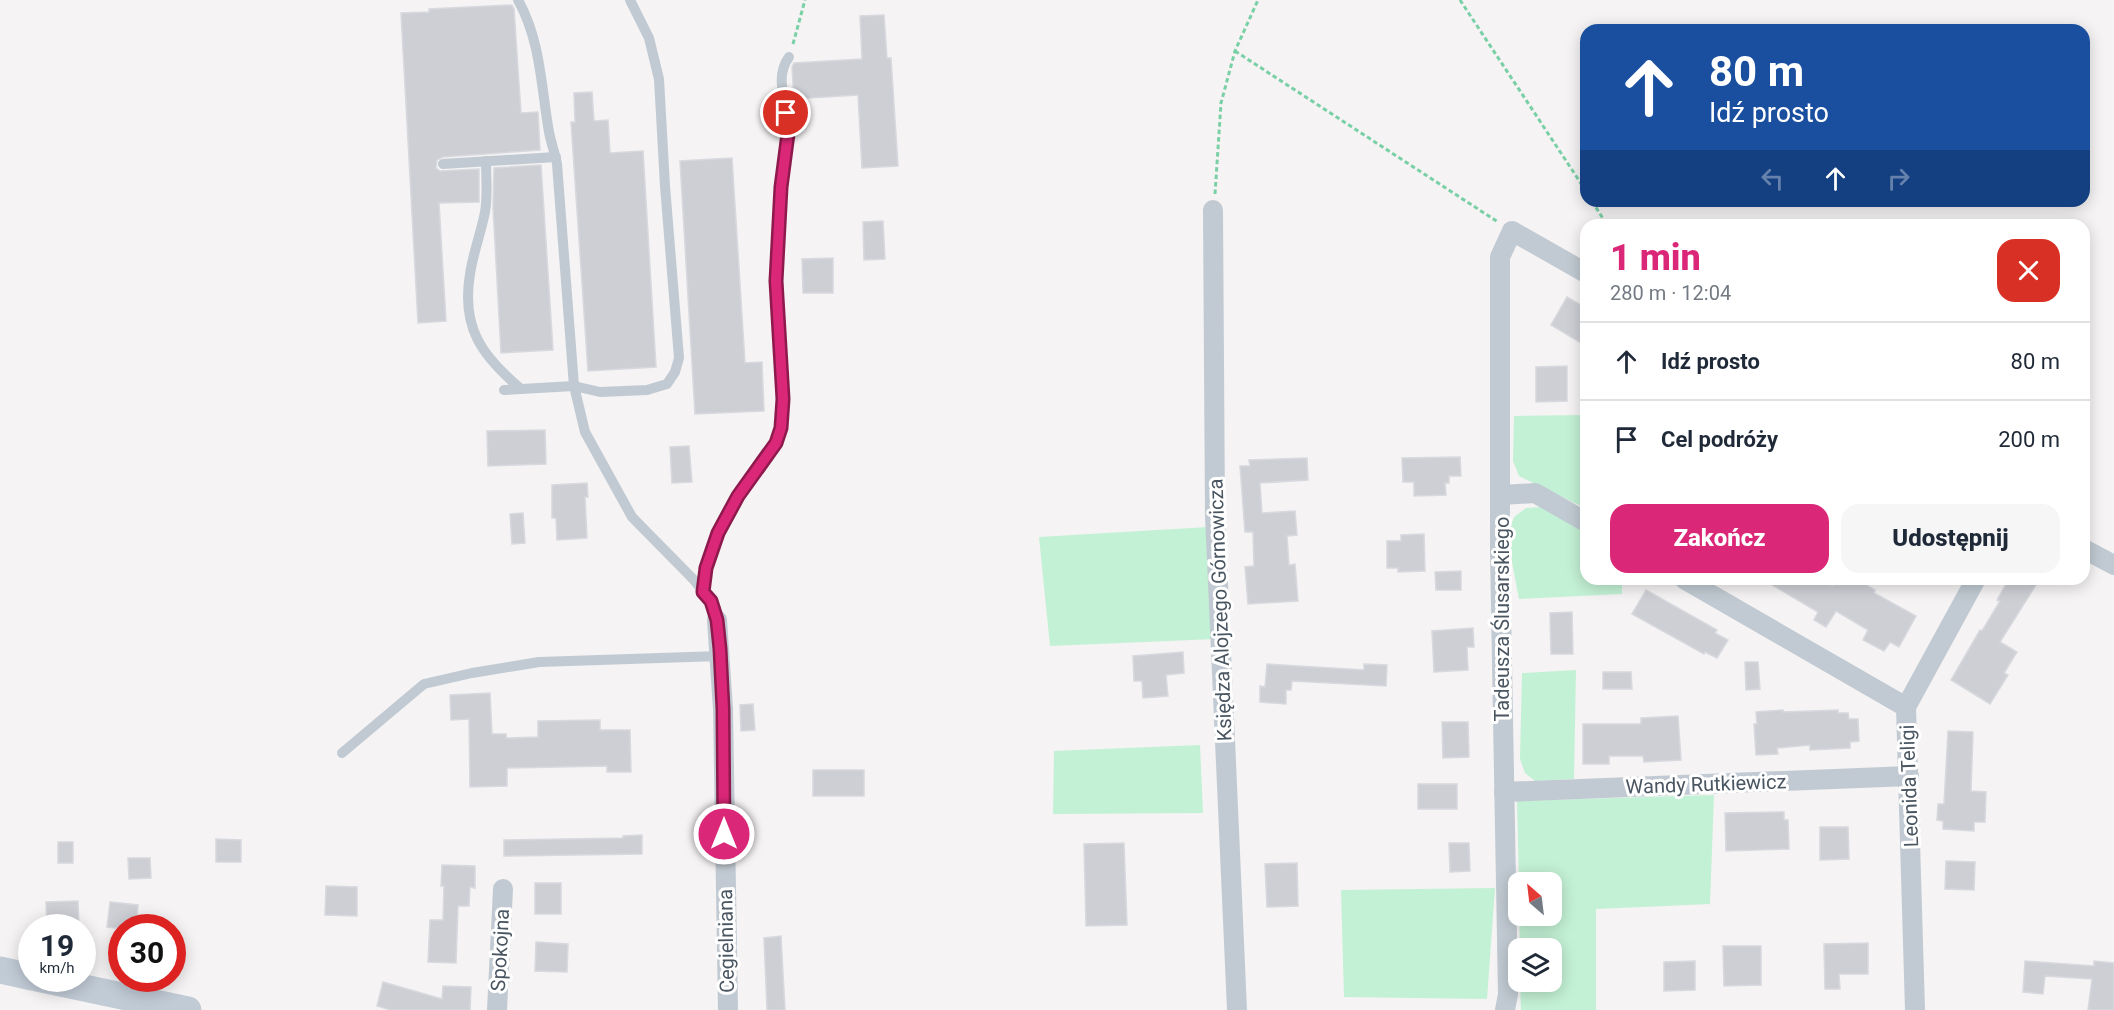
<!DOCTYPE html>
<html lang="pl">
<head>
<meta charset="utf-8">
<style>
  :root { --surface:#fff; --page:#f6f6f7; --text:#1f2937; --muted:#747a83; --line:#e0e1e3; --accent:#db2777 }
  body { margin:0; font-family:Roboto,sans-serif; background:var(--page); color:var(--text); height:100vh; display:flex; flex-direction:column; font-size:22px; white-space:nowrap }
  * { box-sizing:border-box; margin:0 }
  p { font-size:20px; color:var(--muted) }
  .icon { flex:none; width:33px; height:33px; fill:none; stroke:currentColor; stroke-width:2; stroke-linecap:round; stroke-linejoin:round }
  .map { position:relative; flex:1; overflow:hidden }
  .side { position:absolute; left:1580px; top:219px; width:510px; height:366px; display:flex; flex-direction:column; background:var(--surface); border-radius:18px; box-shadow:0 3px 15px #0003 }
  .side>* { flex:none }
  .top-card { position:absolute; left:1580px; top:24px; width:510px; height:183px; border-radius:18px; box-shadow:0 3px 15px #0003; background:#1a4fa0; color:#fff; overflow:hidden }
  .needle { width:39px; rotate:332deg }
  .fabs { position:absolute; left:1508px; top:872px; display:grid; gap:12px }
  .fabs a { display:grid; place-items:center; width:54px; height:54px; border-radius:12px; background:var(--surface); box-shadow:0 3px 15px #0003; font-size:30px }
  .speed { position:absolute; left:18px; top:914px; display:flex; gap:12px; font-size:30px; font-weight:700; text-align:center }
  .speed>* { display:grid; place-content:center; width:78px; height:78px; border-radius:50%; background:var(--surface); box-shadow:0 3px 15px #0003; line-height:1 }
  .speed small { font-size:15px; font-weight:400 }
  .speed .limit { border:9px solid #d22; background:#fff; color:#111 }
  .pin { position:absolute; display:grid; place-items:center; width:51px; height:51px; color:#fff; margin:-26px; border:3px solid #fff; border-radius:50%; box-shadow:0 2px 6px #0007 }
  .me { position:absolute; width:66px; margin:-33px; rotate:0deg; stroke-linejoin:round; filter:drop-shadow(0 0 4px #0008) }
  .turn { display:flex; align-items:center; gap:21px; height:126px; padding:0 30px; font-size:27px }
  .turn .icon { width:78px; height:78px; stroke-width:2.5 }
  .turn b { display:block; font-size:42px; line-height:51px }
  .lanes { display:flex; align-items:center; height:57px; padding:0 30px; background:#0003; justify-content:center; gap:30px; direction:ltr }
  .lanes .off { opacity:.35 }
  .round { display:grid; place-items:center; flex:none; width:63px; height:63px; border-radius:18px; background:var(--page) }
  .summary { display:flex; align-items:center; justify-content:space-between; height:102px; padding:0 30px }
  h1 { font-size:36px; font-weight:800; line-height:45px; color:var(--accent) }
  .button { display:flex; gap:12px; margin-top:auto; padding:12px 30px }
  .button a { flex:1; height:69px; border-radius:18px; background:var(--accent); color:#fff; font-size:24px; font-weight:800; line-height:69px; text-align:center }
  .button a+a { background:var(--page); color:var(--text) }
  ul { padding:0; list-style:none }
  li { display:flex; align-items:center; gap:18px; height:78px; padding:0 30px; border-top:2px solid var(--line) }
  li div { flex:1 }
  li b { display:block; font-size:22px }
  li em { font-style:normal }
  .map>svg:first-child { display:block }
</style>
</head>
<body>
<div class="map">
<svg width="2114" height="1010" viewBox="0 0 2114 1010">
  <rect width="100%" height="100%" fill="#f5f3f3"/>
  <!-- green -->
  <g fill="#c3f1d5">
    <path d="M1585,415V508L1519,476L1513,461L1514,416Z"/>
    <path d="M1542,507L1585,533L1586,579H1622V594L1519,599L1507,536L1514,517L1526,508Z"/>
    <path d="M1208,527L1215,639L1050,646L1039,537Z"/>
    <path d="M1576,670L1574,779L1535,781L1525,773L1520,759L1522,673Z"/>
    <path d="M1200,745L1203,813L1053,814L1054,751Z"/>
    <path d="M1714,795L1710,904L1596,909V1010H1521L1520,981H1551V948H1520L1519,915H1551V882H1519L1517,801Z"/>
    <path d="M1495,888L1487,999L1344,997L1341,890Z"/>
  </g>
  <!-- building -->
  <g fill="#cdcfd5" stroke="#d7d9de" stroke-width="1.5">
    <path d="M512,5L514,9L521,113L538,112L540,150L443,157L437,160L436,168L440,171L479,169V202L439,203L446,321L418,323L401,13L429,12V9Z"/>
    <path d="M884,15L887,58H891L898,166L862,168L858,95L794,99L792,67L794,63L862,59L860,16Z"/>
    <path d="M592,92L594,121L608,120L610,153L643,151L656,367L588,371L571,122H575L574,93Z"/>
    <path d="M732,158L745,363L762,362L764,411L695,414L680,161Z"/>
    <path d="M541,165L553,350L501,353L493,207L494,168Z"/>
    <path d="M883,221L885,259L864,260L863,222Z"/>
    <path d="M833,258V293H803L802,259Z"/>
    <path d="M1567,297L1586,308V346L1551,325Z"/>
    <path d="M1567,366V401L1536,402V367Z"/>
    <path d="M545,430L546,464L488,466L487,431Z"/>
    <path d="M689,446L692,482L672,483L670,447Z"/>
    <path d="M1460,457L1461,476H1449V483H1445L1446,495L1414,496V482H1403L1402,458Z"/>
    <path d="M1307,458L1308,480L1260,483L1262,513L1295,511L1297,535L1287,536L1289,565L1295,564L1298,601L1248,604L1245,567L1254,566L1253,532H1245L1240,466H1250L1249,460Z"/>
    <path d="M587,483L588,497H585L587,538L557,540L556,518H552V485Z"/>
    <path d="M523,513L525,543L512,544L510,514Z"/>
    <path d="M1424,534L1425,571L1398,572V568H1387V541H1401V535Z"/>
    <path d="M1461,571V590H1436L1435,572Z"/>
    <path d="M1762,579H1820L1833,586L1837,579H1856L1875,590L1874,593L1916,616L1899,647L1890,642L1884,651L1863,640L1868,630L1836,611L1826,627L1814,620L1818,612Z"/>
    <path d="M2009,579H2025L2036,585L2000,642L2017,652L2004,673L2008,675L1990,704L1951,680L1980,630L1982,631L2000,601L1997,600Z"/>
    <path d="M1646,590L1717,630L1715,633L1728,640L1717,658L1705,652L1704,654L1632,614Z"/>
    <path d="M1572,612L1573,654H1551L1550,613Z"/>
    <path d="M1473,628L1474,647H1467L1468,670L1434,672L1432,631Z"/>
    <path d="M1183,652L1184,673L1166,675L1168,696L1143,698L1142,681H1134L1133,656Z"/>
    <path d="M1745,662H1758L1760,689L1746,690Z"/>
    <path d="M1267,664L1364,670V664L1387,665L1386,686L1292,681L1291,690H1286V704L1260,702V686L1265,687Z"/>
    <path d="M1603,672H1631L1632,689H1603Z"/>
    <path d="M490,693L492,734H506V738L538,737V721L600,720V730H630L631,772H607V766L507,768V786L470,787L469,719L451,720L450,695Z"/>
    <path d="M753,704L755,730L741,731L740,705Z"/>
    <path d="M1783,710V712L1838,710V713H1848L1849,719H1858L1859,741L1850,742V748L1810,750V745L1777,748L1778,754L1756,755L1754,724H1757L1756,712Z"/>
    <path d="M1678,716L1681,760L1644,762L1643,756H1609V764H1583V724H1641V718Z"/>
    <path d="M1442,722H1468L1469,757L1443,758Z"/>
    <path d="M1948,731L1973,732L1971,791L1986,792L1985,822H1974V831L1943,829V821L1937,820L1938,804H1944Z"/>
    <rect x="813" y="770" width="51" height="26"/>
    <rect x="1418" y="784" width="39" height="25"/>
    <path d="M1784,812V820H1788L1789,849L1726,851L1725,813Z"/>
    <path d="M1820,827H1848L1849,859L1820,860Z"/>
    <path d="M642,835V854L504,856V840L623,838V836Z"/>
    <path d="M216,839L241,840V862H216Z"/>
    <rect x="58" y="842" width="15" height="21"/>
    <path d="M1124,843L1127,925L1086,926L1084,844Z"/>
    <path d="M1449,843H1469L1470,871L1450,872Z"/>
    <path d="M128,858H150L151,878L129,879Z"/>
    <path d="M1946,861L1975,862L1974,890L1945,889Z"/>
    <path d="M1297,863L1298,906L1267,907L1265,864Z"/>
    <path d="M442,865L475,866V888L470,887L469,906H458L456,963L428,962L430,920H443L444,886H441Z"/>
    <rect x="535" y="883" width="26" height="31"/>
    <path d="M326,886L357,887V916L325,915Z"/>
    <path d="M78,901L79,927H47L46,902Z"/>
    <path d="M110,902L138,905L136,927H122V929L107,927Z"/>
    <path d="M781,936L785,1010H767L764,938Z"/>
    <path d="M536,942L568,944L567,972L535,971Z"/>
    <path d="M1868,943V974H1839L1840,989H1825L1824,944Z"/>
    <path d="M1723,946H1761V985L1724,986Z"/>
    <path d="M1695,961V990L1664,991V962Z"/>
    <path d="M2025,961L2094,966V961L2114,963V1010H2088L2092,979L2045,976L2043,994L2023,992Z"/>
    <path d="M383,982L442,999L443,986L471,987L470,1010H391L377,1006Z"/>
  </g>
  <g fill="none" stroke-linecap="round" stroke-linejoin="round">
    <!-- path -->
    <g stroke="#7ad0a6" stroke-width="3" stroke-dasharray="4.5 3" stroke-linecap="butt">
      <path d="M1460,0L1586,191"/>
      <path d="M793,44L805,0"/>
      <path d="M1235,51L1498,222"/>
      <path d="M1215,194L1221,103L1235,51L1258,0"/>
      <path d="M1592,201L1607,225"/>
    </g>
    <!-- lane -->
    <g stroke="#c1cad2" stroke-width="10">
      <path d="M518,0C541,41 541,87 549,132C551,143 555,153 557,164L574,386L585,432L632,517L694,580L711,601L717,620"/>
      <path d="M486,161C486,178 488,195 485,212C481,233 473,253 470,274C461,328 482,356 521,389"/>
      <path d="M443,164L556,157"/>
      <path d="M504,390L574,386L600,392L647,390L667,384L675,372L679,358L665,186L659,79L649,38L630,0"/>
      <path d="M703,592C707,558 719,524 739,495C763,459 781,451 783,403C784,363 777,322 776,281C776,250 777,216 781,185C783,166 789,146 789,127C788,103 773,79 789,57"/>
      <path d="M342,753L424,684L472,673L539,662L720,656"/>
    </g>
    <!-- street -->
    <g stroke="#c1cad2" stroke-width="20">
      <path d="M1213,210L1215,516L1237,1010"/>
      <path d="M1501,495L1535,493L1586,522"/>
      <path d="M2084,549L2114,565"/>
      <path d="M1684,579L1906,707"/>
      <path d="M717,620L723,709L728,1010"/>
      <path d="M1504,792L1909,776"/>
      <path d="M497,1010L503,889"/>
      <path d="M1505,1010L1508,994L1500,552V257L1512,231L1586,273"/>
      <path d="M1915,1010L1906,707L1976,579"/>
    </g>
    <!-- secondary -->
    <g stroke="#c1cbd6" stroke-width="27">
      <path d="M0,970L32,977"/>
      <path d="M37,978L188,1010"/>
    </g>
  </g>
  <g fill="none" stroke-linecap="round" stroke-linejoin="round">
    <!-- route casing -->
    <g stroke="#8e194d" stroke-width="15">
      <path id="route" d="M724,834L723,709L720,649L717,620L711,601L703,592L706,568L718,533L738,496L776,443L781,428L783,399L776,281L781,187L789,126L786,113"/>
    </g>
    <!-- route -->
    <use href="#route" stroke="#db2777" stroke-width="10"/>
  </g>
  <g text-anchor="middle" stroke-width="6" stroke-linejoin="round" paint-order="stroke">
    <!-- street labels -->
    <g font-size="20" fill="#4a5661" stroke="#fff">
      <text transform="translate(1220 610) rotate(-92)" y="7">Księdza Alojzego Górnowicza</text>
      <text transform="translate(1502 619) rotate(-90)" y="7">Tadeusza Ślusarskiego</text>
      <text transform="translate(1706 784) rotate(-2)" y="7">Wandy Rutkiewicz</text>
      <text transform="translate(1909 786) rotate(-92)" y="7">Leonida Teligi</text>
      <text transform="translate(726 941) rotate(-91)" y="7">Cegielniana</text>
      <text transform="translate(500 950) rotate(-87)" y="7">Spokojna</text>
    </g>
  </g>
</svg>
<div class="fabs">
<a><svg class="needle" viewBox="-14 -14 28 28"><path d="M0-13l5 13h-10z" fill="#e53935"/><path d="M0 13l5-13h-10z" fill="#747a83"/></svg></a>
<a><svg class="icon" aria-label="layers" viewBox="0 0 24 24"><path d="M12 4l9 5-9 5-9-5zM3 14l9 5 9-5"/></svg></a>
</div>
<div class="speed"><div>19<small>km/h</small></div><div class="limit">30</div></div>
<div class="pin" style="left:786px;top:113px;background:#d93025"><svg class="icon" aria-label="arrive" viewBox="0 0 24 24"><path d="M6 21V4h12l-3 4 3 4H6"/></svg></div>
<svg class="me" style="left:724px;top:834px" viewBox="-20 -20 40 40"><circle r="17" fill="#db2777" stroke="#fff" stroke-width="3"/><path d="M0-11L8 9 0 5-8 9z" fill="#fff"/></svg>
<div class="top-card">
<div class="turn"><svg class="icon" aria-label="ahead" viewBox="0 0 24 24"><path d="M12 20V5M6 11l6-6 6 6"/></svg><div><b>80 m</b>Idź prosto</div></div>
<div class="lanes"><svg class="icon off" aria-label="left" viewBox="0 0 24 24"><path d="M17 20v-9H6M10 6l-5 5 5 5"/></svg><svg class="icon" aria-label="ahead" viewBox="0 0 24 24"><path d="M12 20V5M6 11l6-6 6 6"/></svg><svg class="icon off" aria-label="right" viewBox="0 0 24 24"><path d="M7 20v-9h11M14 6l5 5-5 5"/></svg></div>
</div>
<section class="side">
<div class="summary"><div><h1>1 min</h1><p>280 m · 12:04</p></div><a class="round" style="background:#d93025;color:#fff"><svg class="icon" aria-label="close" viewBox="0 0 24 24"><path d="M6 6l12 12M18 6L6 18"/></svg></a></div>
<ul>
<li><svg class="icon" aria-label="ahead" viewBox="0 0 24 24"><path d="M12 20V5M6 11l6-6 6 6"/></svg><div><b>Idź prosto</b></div><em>80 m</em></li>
<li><svg class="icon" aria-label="arrive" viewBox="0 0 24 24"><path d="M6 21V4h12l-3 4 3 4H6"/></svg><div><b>Cel podróży</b></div><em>200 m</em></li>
</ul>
<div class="button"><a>Zakończ</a><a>Udostępnij</a></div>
</section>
</div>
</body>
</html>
